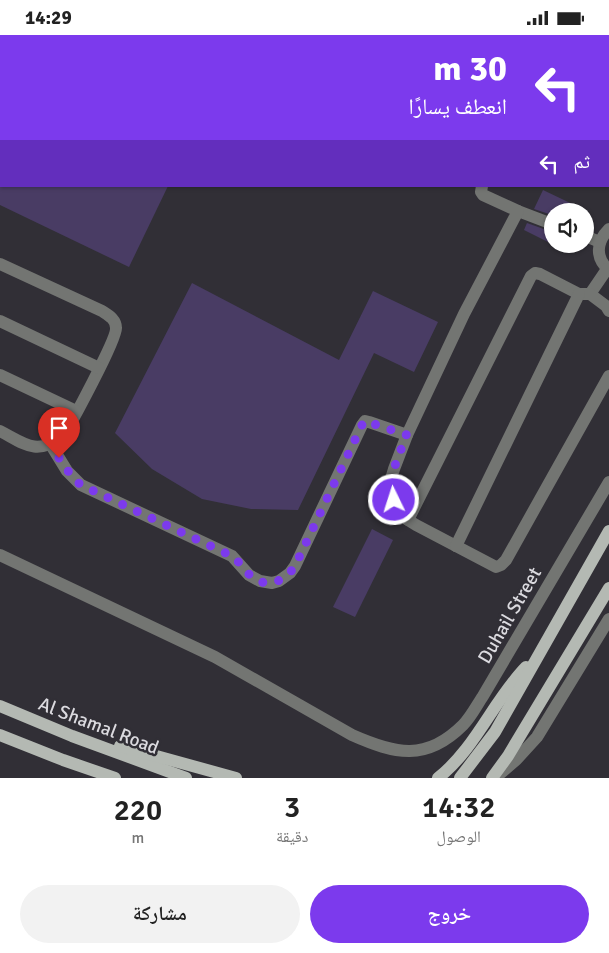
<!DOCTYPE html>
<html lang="ar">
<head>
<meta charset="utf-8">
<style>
  :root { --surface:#fff; --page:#f2f2f2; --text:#222; --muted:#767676; --accent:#7c3aed }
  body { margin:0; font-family:Signika,"Noto Naskh Arabic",sans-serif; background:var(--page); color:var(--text); direction:rtl; height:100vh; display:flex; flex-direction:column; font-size:19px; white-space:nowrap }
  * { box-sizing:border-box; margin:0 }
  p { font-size:16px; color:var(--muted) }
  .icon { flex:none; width:28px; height:28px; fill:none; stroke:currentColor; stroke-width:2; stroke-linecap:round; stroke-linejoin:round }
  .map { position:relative; height:743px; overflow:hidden; direction:ltr }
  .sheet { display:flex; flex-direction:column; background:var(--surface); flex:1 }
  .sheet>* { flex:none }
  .guide { position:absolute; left:0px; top:0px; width:610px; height:152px; box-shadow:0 1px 4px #0004; direction:rtl; background:#7c3aed; color:#fff; overflow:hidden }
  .fabs { position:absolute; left:544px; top:168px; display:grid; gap:10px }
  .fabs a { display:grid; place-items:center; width:50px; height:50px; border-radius:50%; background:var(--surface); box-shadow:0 1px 4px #0004; font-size:25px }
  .pin { position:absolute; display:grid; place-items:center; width:42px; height:42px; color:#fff; margin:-51px -21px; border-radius:50% 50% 50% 0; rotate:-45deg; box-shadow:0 0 5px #0007 }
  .pin .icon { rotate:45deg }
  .me { position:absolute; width:55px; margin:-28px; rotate:356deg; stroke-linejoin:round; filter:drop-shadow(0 0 4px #0008) }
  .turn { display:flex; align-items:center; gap:18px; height:105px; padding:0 20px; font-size:22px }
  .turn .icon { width:65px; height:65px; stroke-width:2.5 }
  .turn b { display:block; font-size:35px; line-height:42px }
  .then { display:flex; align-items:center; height:48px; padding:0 20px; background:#0003; gap:10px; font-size:19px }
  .eta { display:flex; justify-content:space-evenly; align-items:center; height:85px; text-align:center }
  .eta b { font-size:30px; font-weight:600; line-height:35px }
  .cta { display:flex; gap:10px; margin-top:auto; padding:10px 20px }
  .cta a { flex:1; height:58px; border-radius:30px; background:var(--accent); color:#fff; font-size:20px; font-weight:600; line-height:58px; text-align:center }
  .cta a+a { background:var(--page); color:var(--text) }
  .status { display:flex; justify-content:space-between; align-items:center; height:35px; padding:0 25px; background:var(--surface); direction:ltr }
  .status svg { height:14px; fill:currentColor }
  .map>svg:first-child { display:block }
</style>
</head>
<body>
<div class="status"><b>14:29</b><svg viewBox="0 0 49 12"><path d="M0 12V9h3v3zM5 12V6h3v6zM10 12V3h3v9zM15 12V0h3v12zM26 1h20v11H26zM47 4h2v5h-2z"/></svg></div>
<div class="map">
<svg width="609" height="743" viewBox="0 0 609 743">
  <rect width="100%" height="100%" fill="#312f36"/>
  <!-- building -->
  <g fill="#493c64">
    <path d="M0,151H168L129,232L0,170Z"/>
    <path d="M543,155L587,176H552V180L534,174Z"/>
    <path d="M527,188L552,197V209L524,195Z"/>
    <path d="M192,248L339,325L373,256L438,287L414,337L374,318L298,475L251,474L202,464L152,434L115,398Z"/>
    <path d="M372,494L393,505L355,582L333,572Z"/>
  </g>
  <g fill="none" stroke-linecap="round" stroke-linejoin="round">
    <!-- minor -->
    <g stroke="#737572" stroke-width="12">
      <path d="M20,0L23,1"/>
      <path d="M247,0L248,1"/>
      <path d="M311,0L313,1"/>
      <path d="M564,1L565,0"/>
      <path d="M518,176L552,189"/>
      <path d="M609,194C596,207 595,223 609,235"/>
      <path d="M585,201L600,207"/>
      <path d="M0,229L102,276C108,280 116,284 116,293C117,304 71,389 62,403C35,420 25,409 0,396"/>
      <path d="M590,259L607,234"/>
      <path d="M0,286L99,333"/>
      <path d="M0,340L76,376"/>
      <path d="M407,400L464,279L518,176L483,160L481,157L482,151"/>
      <path d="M51,410L67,436L81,450L232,521L249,540L260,546L272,548L279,546L290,538L295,531L362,390L365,386L369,387L407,400L394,434L391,444L394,465L401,476L408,485L416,490L496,532L501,530L506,525L609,341"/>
      <path d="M408,485L531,241L535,238L540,239L579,259H590L606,271L609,276"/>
      <path d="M456,511L579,259"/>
      <path d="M0,520L215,622L352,700C395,719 426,727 463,690C471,682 477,670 483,661L609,447"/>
      <path d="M495,743L516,725L537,702L609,584"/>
    </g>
    <!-- major -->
    <g stroke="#b4b9b3" stroke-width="12">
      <path d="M0,671L72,701L186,743"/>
      <path d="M0,700L63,725L115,743"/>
      <path d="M120,711L236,743"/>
      <path d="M438,743C476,713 493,666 526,632"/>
      <path d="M460,743L495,697L609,496"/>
      <path d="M492,743L508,721L609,553"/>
    </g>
  </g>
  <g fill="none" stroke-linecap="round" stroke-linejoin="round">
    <!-- route -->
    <path stroke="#7c3aed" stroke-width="9" stroke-dasharray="0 16.2" d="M59,423L73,443L81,450L232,521C240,527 244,535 251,541C267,555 285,546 295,531L362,390L365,386L407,400C398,423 388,439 394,465"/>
  </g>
  <g text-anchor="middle" stroke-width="5" stroke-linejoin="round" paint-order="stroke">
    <!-- street labels -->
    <g font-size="19" fill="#dbdadf" stroke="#312f36">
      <text transform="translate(509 580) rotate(-60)" y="7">Duhail Street</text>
      <text transform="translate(99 690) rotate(21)" y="7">Al Shamal Road</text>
    </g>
  </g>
</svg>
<div class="fabs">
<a><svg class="icon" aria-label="sound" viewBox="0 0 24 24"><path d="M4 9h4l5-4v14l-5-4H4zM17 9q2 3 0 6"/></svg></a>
</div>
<div class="pin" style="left:59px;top:423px;background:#d93025"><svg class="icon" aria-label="arrive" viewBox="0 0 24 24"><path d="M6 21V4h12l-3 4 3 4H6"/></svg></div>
<svg class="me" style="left:394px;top:465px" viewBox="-20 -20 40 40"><circle r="17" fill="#7c3aed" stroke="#fff" stroke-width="3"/><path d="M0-11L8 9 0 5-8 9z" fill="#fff"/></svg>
<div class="guide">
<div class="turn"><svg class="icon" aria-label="left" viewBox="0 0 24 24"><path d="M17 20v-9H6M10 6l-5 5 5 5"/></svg><div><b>30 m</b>انعطف يسارًا</div></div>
<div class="then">ثم<svg class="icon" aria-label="left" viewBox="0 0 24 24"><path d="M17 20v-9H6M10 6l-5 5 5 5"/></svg></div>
</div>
</div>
<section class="sheet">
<div class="eta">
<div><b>14:32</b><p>الوصول</p></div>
<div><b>3</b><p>دقيقة</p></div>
<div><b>220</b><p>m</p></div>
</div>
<div class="cta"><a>خروج</a><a>مشاركة</a></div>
</section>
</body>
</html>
